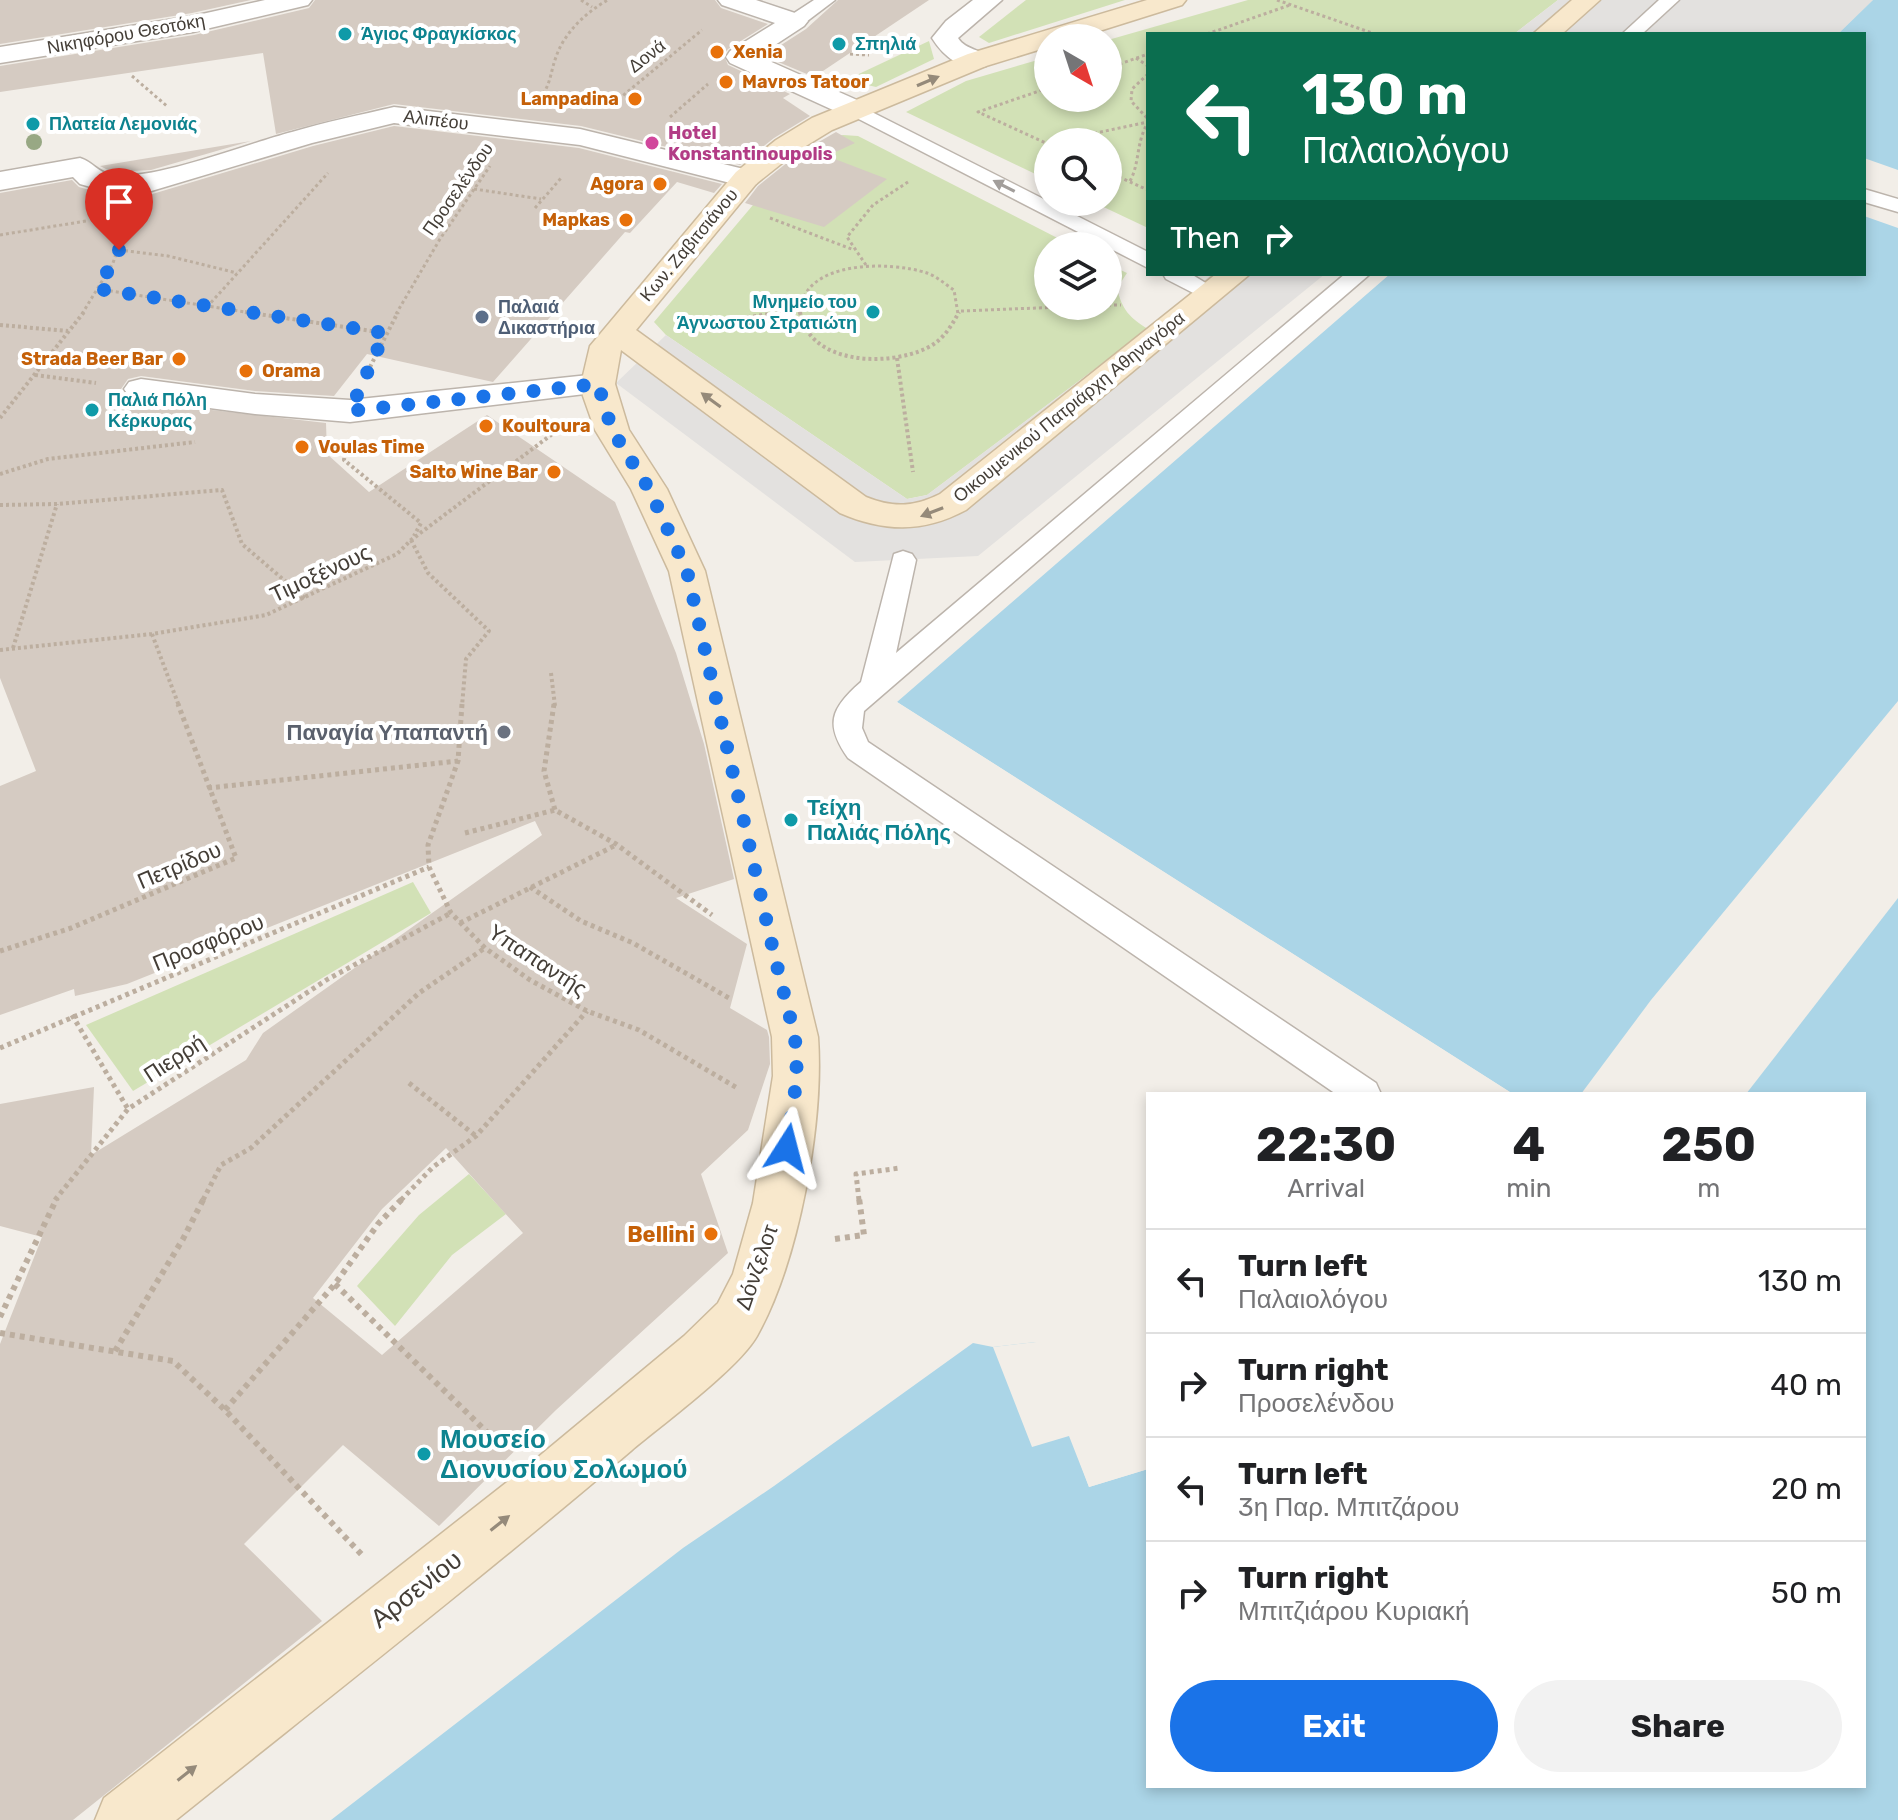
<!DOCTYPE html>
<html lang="en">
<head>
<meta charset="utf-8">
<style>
  :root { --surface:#fff; --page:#f2f2f2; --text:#202124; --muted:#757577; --line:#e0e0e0; --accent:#1a73e8 }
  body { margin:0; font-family:Rubik,sans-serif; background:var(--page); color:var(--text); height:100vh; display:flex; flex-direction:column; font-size:30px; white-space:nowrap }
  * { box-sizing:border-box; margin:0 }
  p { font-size:26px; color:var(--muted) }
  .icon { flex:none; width:44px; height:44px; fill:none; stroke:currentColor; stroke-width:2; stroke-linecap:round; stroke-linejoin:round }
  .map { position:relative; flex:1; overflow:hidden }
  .details { position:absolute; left:1146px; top:1092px; width:720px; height:696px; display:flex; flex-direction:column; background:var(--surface); border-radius:0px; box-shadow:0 4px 12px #0003 }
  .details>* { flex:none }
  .guide { position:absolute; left:1146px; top:32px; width:720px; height:244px; border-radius:0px; box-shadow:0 4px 12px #0003; background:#0b6e4f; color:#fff; overflow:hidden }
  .needle { width:52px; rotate:141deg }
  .buttons { position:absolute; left:1034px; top:24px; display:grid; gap:16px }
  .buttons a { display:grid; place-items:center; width:88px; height:88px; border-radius:50%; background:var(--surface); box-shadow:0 4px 12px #0003; font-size:40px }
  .pin { position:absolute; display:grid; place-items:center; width:68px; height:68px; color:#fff; margin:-82px -34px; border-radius:50% 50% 50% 0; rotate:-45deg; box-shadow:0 0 8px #0007 }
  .pin .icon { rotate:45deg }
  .me { position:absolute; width:88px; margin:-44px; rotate:9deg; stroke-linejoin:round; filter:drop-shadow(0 0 6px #0008) }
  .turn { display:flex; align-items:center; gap:28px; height:168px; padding:0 24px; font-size:36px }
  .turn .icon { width:104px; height:104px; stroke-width:2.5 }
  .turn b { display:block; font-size:56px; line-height:68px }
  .then { display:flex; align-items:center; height:76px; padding:0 24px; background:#0003; gap:16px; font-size:30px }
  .eta { display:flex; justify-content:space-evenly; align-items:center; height:136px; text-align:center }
  .eta b { font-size:48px; font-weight:700; line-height:56px }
  .button { display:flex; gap:16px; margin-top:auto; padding:16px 24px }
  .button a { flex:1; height:92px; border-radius:48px; background:var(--accent); color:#fff; font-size:32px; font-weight:700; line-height:92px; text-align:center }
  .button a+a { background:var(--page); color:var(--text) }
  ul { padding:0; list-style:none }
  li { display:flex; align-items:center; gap:24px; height:104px; padding:0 24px; border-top:2px solid var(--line) }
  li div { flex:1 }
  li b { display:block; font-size:30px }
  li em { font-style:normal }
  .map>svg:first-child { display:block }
</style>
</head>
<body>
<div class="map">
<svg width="1898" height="1820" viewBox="0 0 1898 1820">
  <rect width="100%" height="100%" fill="#f2eee8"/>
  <!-- green -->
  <g fill="#d2e1b6">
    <path d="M1026,0H1125L989,43L979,37Z"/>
    <path d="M1248,0H1558L1514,34H1148V228L1093,202H1108V142H1048V180L906,112L966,81L1048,57V98H1108V40Z"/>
    <path d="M929,41L934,59L876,87L846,80Z"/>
    <path d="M843,135L858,136L1073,246H1048V306H1108V264L1127,273L1117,288C1122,310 1130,318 1148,329L927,495L907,499L666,335L654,322L764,192L830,138Z"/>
    <path d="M413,882L431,913L133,1091L86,1025Z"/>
    <path d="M469,1174L506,1214L452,1255L395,1326L357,1286L419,1215Z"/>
  </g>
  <!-- parking -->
  <g fill="#e3e1df">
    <path d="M1558,0H1873L1838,34H1514Z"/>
    <path d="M1212,274H1325L978,556L855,562L616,383L666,335L907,499L927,495L1148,329Z"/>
  </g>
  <!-- water -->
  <g fill="#abd5e7">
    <path d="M1873,0H1898V170L1864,158V34H1838Z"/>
    <path d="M1864,216L1898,228V1820H331L683,1548L774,1486L973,1343L993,1347L1036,1342L1089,1487L1148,1469V1786H1864V1094H1513L897,702L1390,274H1864Z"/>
  </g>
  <!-- pier -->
  <g fill="#f2eee8">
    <path d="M1898,701V898L1746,1094H1581L1651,1000Z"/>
    <path d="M893,702H897L1513,1094H1506Z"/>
    <path d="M1036,1338L1040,1340L1092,1482L1148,1465V1469L1089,1487L1069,1436L1032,1447L993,1347L1036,1342Z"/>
  </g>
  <!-- building -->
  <g fill="#d5cbc2" fill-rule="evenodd">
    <path d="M0,0H251L192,13L0,44Z"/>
    <path d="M315,0H715L721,8L768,24L728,49L724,55L728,65L790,94L783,98L810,116L774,138L740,165L581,126L394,104L276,134L263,53L0,92V66L194,35L309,8Z"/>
    <path d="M838,0H929L814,77L764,56L806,29Z"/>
    <path d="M394,126L579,148L722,184L714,193L677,182L630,233L625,232L493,382L367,354L334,396L255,391L141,376L128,379L121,389L128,399L141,402L326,423L327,454L369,492L487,415L615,502L676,653L704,744L734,879L676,898L747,944L730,1008L767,1030L769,1037L770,1064L748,1130L701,1174L728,1253L556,1410L439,1526L343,1445L244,1544L322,1621L73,1820H0V1344L42,1237L0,1226V1104L94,1087L91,1155L246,1060L263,1033L542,835L535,821L127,984L75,996L74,989L0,1015V786L36,771L0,678V193L72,180L79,187L111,196L149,195L313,146ZM446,1148L523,1233L382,1355L313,1298L382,1209Z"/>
    <path d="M836,132L855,143L827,156L887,179L824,227L745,203L758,186L798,154Z"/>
    <path d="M251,141L151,170L112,172L100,166Z"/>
  </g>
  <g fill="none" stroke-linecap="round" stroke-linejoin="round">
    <!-- lane casing -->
    <g stroke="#bcb4ac" stroke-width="3">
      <g id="lane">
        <path d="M814,0H835L802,25H788L786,21L788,17Z"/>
        <path d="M1659,0H1679L1642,34H1622Z"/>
        <path d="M856,104L1148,252V268L849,114L846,110L849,106Z"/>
        <path d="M1864,189L1898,199V212L1864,202Z"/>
        <path d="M1163,274H1191L1222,293L1219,298H1203L1166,279Z"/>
        <path d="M1345,274H1370L864,711L862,728L868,742L1376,1083L1381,1094H1336L848,758C824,724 831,708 861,682L894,554L903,551L912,554L916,560L896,653Z"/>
      </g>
    </g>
    <!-- street casing -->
    <g stroke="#bcb4ac" stroke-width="3">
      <g id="street">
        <path d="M265,0H312L308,5L193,32L0,63V47L193,16Z"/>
        <path d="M718,0H756L804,16L808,21L804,26L758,56L866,104L870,110L866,116L856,118L846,116L730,63L726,57L730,51L775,23L722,5Z"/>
        <path d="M973,0H1002L958,38C966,51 982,48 990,60L986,66C962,72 944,57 932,38L946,21Z"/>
        <path d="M394,107L580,129L756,172L760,178L756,184L746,187L580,145L394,123L312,143L148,192L112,193L80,184L73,177L0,190V172L80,158C93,162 98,173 112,175C155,181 246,144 292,132C325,122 360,115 394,107Z"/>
        <path d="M598,374L610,377L615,384L610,391L350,422L255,414L141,399L129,396L124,389L129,382L141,379L255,394L350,400Z"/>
      </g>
    </g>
    <!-- secondary casing -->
    <g stroke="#ccba9d" stroke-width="3">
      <g id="secondary">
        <path d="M1147,0H1186L1182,5L1077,38H1048V47L986,66L832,130L796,152L756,184L636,330L866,497C893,508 914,507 940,494L1216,274H1250L966,510C923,533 884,532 840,513L621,350L615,384L629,430L667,489L705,571L818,1037C824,1123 799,1261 757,1336C739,1368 663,1424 632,1450C483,1577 328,1698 176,1820H95L104,1798L525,1468L684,1336L718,1303L733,1274L753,1203L773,1076L772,1037L669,571L631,489L595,430L583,396L581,384L590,346L736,172L776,140L812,118L968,54Z"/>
        <path d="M1572,0H1600L1562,34H1533Z"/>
      </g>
    </g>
    <!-- path-far3 -->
    <g stroke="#bcae9f" stroke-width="3" stroke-dasharray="3 3" stroke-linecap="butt">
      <path d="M581,0L592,7"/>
      <path d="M1277,0L1375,34"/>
      <path d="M1207,34L1290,5"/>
      <path d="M850,54L869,55"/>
      <path d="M1136,58L1148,66"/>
      <path d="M1108,68L1148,54"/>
      <path d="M1148,74L1132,89L1131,101L1148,119"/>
      <path d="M132,76L168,107"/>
      <path d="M1048,88L978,112L1048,144"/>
      <path d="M543,94C551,82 551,70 556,57C564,33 586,12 608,0"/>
      <path d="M614,103L702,30"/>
      <path d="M670,117L708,84"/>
      <path d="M1053,142L1148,122"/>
      <path d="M1108,172L1148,190"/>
      <path d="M1130,181C1140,163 1136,141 1148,123"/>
      <path d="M474,189L541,199"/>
      <path d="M535,208L562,177"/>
      <path d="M770,218L854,250"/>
      <path d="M0,235L86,221"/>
      <path d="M119,250L168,256L237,273"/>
      <path d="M866,265L847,237L873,205L908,182"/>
      <path d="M98,289L258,314"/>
      <path d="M1108,305H1121"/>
      <path d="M207,307L328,173"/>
      <path d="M961,311L1087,306"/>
      <path d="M82,314L113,263L126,222"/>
      <path d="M396,314L440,239L490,166"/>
      <path d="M770,314L800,309"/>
      <path d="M800,314C801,259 891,261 927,273C936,276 945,284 954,290L958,314"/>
    </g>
    <!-- path-far2 -->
    <g stroke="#bcae9f" stroke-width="4" stroke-dasharray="3 3" stroke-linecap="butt">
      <path d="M245,312L385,333"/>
      <path d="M800,312C809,365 888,367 927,348C943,340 951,327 959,312"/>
      <path d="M0,325L68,331"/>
      <path d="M688,326L783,312"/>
      <path d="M897,358L913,472"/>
      <path d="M370,367L398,312"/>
      <path d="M35,375L96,383"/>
      <path d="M0,418L84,312"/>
      <path d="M345,452L344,460L421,523L414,536"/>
      <path d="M0,474L48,459L195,442"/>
      <path d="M0,505L57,504L222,490L242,544L306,599"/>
      <path d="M411,540L428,573L489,631L466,659L462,706"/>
      <path d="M152,634L179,706"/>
      <path d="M13,648L57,504"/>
      <path d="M0,650L152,634L266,615L397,554L411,540L555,432"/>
      <path d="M551,673L555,706"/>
    </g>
    <!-- path-far1 -->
    <g stroke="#bcae9f" stroke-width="5" stroke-dasharray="4 4" stroke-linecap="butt">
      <path d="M462,704L458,761L428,845L429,867L451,913L485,948L530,980L587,1011L639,1030L739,1089"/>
      <path d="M554,704L544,771L555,810"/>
      <path d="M208,788L458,761"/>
      <path d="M465,833L555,810L616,844L712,915"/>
      <path d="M530,887L581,921L633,943L729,998"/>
      <path d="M460,923L616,845"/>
      <path d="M0,951L71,928L236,858L178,704"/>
      <path d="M72,1015L128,1109"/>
      <path d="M0,1048L429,867"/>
      <path d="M409,1083L476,1136"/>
      <path d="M55,1200L128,1109L328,979L451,913"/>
      <path d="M203,1200L221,1165L251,1148L419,993L485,948"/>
      <path d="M401,1200L433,1167L476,1136L587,1011"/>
      <path d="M859,1200L856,1174L900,1168"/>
    </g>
    <!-- path -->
    <g stroke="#bcae9f" stroke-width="6" stroke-dasharray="5 5" stroke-linecap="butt">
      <path d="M835,1239L864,1235L859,1198"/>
      <path d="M335,1284L501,1446"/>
      <path d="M0,1317L57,1198"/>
      <path d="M0,1333L173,1361L225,1410L363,1556"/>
      <path d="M115,1351L183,1239L204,1198"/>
      <path d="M225,1410L335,1284L378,1224L403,1198"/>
    </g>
    <!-- lane -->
    <use href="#lane" fill="#fff" fill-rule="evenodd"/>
    <!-- street -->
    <use href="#street" fill="#fff" fill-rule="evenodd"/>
    <!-- secondary -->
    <use href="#secondary" fill="#f8e8cc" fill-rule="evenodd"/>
  </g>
  <!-- trees -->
  <circle fill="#98a884" cx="34" cy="142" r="8"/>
  <!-- one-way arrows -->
  <defs><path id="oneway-solid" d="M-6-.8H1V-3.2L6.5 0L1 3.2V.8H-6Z" transform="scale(2)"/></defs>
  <g fill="#958a7a">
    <use href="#oneway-solid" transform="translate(928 81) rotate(-23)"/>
    <use href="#oneway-solid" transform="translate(711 400) rotate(-144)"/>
    <use href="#oneway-solid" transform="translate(932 512) rotate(159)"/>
    <use href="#oneway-solid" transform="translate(500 1523) rotate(-38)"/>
    <use href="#oneway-solid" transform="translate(187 1773) rotate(-38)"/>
  </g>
  <use fill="#a29e9b" href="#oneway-solid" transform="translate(1004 186) rotate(-153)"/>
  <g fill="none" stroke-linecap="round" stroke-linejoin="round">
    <!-- route -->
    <path stroke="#1a73e8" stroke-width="14" stroke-dasharray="0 25.2" d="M119,250L98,289L385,333L350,411L598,384L612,430L649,489L687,571L774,954L795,1037L797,1076L787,1148"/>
  </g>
  <!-- markers -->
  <g fill="#0f9aa8" stroke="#fff" stroke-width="3">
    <circle cx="345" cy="34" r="8"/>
    <circle cx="839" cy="44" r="8"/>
    <circle cx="33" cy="124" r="8"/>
    <circle cx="873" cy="312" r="8"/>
    <circle cx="92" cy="410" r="8"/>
    <circle cx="791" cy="820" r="8"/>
    <circle cx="424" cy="1454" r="8"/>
  </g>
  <g fill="#e8710a" stroke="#fff" stroke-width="3">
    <circle cx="717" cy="52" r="8"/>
    <circle cx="726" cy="82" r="8"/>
    <circle cx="635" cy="99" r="8"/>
    <circle cx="660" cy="184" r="8"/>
    <circle cx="626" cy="220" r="8"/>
    <circle cx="179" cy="359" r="8"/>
    <circle cx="246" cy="371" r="8"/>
    <circle cx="486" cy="426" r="8"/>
    <circle cx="302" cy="447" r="8"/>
    <circle cx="554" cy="472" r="8"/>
    <circle cx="711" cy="1234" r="8"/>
  </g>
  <circle fill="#d1479c" stroke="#fff" stroke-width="3" cx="652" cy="143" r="8"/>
  <circle fill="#5c6f8a" stroke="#fff" stroke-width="3" cx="482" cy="317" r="8"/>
  <circle fill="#6b7280" stroke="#fff" stroke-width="3" cx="504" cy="732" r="8"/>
  <g text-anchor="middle" stroke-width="8" stroke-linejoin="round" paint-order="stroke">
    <!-- far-street labels -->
    <g font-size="18" fill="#443e37" stroke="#fff">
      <text transform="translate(126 34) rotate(-10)" y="6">Νικηφόρου Θεοτόκη</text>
      <text transform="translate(647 56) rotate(-38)" y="6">Δονά</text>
      <text transform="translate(436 120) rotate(7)" y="6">Αλιπέου</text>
      <text transform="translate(458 189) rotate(-55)" y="6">Προσελένδου</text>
      <text transform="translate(689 245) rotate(-50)" y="6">Κων. Ζαβιτσιάνου</text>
      <text transform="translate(1069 407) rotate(-39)" y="6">Οικουμενικού Πατριάρχη Αθηναγόρα</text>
    </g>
    <!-- far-culture labels -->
    <g font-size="18" font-weight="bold" fill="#0d838f" stroke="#fff" text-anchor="start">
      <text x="361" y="40">Άγιος Φραγκίσκος</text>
      <text x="855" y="50">Σπηλιά</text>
      <text x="49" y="130">Πλατεία Λεμονιάς</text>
      <text x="857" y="308" text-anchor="end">Μνημείο του<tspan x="857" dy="21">Άγνωστου Στρατιώτη</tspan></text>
      <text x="108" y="406">Παλιά Πόλη<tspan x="108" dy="21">Κέρκυρας</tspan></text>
    </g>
    <!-- far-food labels -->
    <g font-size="18" font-weight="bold" fill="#c56008" stroke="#fff" text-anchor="start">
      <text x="733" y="58">Xenia</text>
      <text x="742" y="88">Mavros Tatoor</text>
      <text x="619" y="105" text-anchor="end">Lampadina</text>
      <text x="644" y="190" text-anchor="end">Agora</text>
      <text x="610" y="226" text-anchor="end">Mapkas</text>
      <text x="163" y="365" text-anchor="end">Strada Beer Bar</text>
      <text x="262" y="377">Orama</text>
      <text x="502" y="432">Koultoura</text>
      <text x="318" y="453">Voulas Time</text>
      <text x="538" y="478" text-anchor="end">Salto Wine Bar</text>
    </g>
    <!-- far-hotel labels -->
    <g font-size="18" font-weight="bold" fill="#b23c85" stroke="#fff" text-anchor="start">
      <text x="668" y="139">Hotel<tspan x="668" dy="21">Konstantinoupolis</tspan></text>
    </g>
    <!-- far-service labels -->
    <g font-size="18" font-weight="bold" fill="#4e5e75" stroke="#fff" text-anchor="start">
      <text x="498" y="313">Παλαιά<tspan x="498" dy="21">Δικαστήρια</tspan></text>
    </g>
    <!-- street labels -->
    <g font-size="22" fill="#443e37" stroke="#fff">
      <text transform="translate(320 573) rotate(-25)" y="8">Τιμοξένους</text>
      <text transform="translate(179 865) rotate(-23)" y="8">Πετρίδου</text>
      <text transform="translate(208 942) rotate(-22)" y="8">Προσφόρου</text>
      <text transform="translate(538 960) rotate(33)" y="8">Υπαπαντής</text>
      <text transform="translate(174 1058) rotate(-33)" y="8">Πιερρή</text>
      <text transform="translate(756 1267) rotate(-71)" y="8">Δόνζελοτ</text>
    </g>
    <!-- worship labels -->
    <g font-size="22" font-weight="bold" fill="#5b616d" stroke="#fff" text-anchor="end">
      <text x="488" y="740">Παναγία Υπαπαντή</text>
    </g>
    <!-- culture labels -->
    <g font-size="22" font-weight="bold" fill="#0d838f" stroke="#fff" text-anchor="start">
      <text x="807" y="815">Τείχη<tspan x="807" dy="25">Παλιάς Πόλης</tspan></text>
    </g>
    <!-- food labels -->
    <g font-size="22" font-weight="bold" fill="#c56008" stroke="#fff" text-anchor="end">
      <text x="695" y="1242">Bellini</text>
    </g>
    <!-- near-culture labels -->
    <g font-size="26" font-weight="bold" fill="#0d838f" stroke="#fff" text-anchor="start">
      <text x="440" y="1448">Μουσείο<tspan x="440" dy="30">Διονυσίου Σολωμού</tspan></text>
    </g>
    <!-- near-street labels -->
    <g font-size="26" fill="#443e37" stroke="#fff">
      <text transform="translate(416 1589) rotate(-38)" y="9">Αρσενίου</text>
    </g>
  </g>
</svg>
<div class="buttons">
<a><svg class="needle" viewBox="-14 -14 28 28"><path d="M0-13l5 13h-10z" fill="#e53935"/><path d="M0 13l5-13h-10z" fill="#757577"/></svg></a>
<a><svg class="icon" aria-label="search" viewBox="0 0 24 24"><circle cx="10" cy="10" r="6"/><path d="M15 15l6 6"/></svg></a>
<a><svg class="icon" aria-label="layers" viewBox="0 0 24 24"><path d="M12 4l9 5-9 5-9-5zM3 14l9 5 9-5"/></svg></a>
</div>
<div class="pin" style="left:119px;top:250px;background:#d93025"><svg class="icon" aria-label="arrive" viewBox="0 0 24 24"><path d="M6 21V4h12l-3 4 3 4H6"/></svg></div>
<svg class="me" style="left:787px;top:1148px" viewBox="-20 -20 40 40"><path d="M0-17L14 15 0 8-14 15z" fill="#1a73e8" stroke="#fff" stroke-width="4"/></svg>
<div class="guide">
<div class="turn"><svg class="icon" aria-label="left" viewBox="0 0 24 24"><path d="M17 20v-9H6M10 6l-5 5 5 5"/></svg><div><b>130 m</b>Παλαιολόγου</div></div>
<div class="then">Then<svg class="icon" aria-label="right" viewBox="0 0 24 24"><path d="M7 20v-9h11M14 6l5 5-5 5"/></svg></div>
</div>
<section class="details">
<div class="eta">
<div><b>22:30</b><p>Arrival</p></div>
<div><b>4</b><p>min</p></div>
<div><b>250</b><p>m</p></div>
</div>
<ul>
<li><svg class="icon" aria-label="left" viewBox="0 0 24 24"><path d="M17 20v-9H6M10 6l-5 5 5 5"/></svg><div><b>Turn left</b><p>Παλαιολόγου</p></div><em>130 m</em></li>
<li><svg class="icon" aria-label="right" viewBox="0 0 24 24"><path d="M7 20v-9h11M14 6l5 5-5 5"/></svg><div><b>Turn right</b><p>Προσελένδου</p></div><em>40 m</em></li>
<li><svg class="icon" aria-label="left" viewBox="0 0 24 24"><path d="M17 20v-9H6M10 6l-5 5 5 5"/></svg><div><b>Turn left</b><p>3η Παρ. Μπιτζάρου</p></div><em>20 m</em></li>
<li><svg class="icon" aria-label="right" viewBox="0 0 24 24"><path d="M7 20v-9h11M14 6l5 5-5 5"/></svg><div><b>Turn right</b><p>Μπιτζιάρου Κυριακή</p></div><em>50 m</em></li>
</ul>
<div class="button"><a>Exit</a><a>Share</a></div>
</section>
</div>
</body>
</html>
